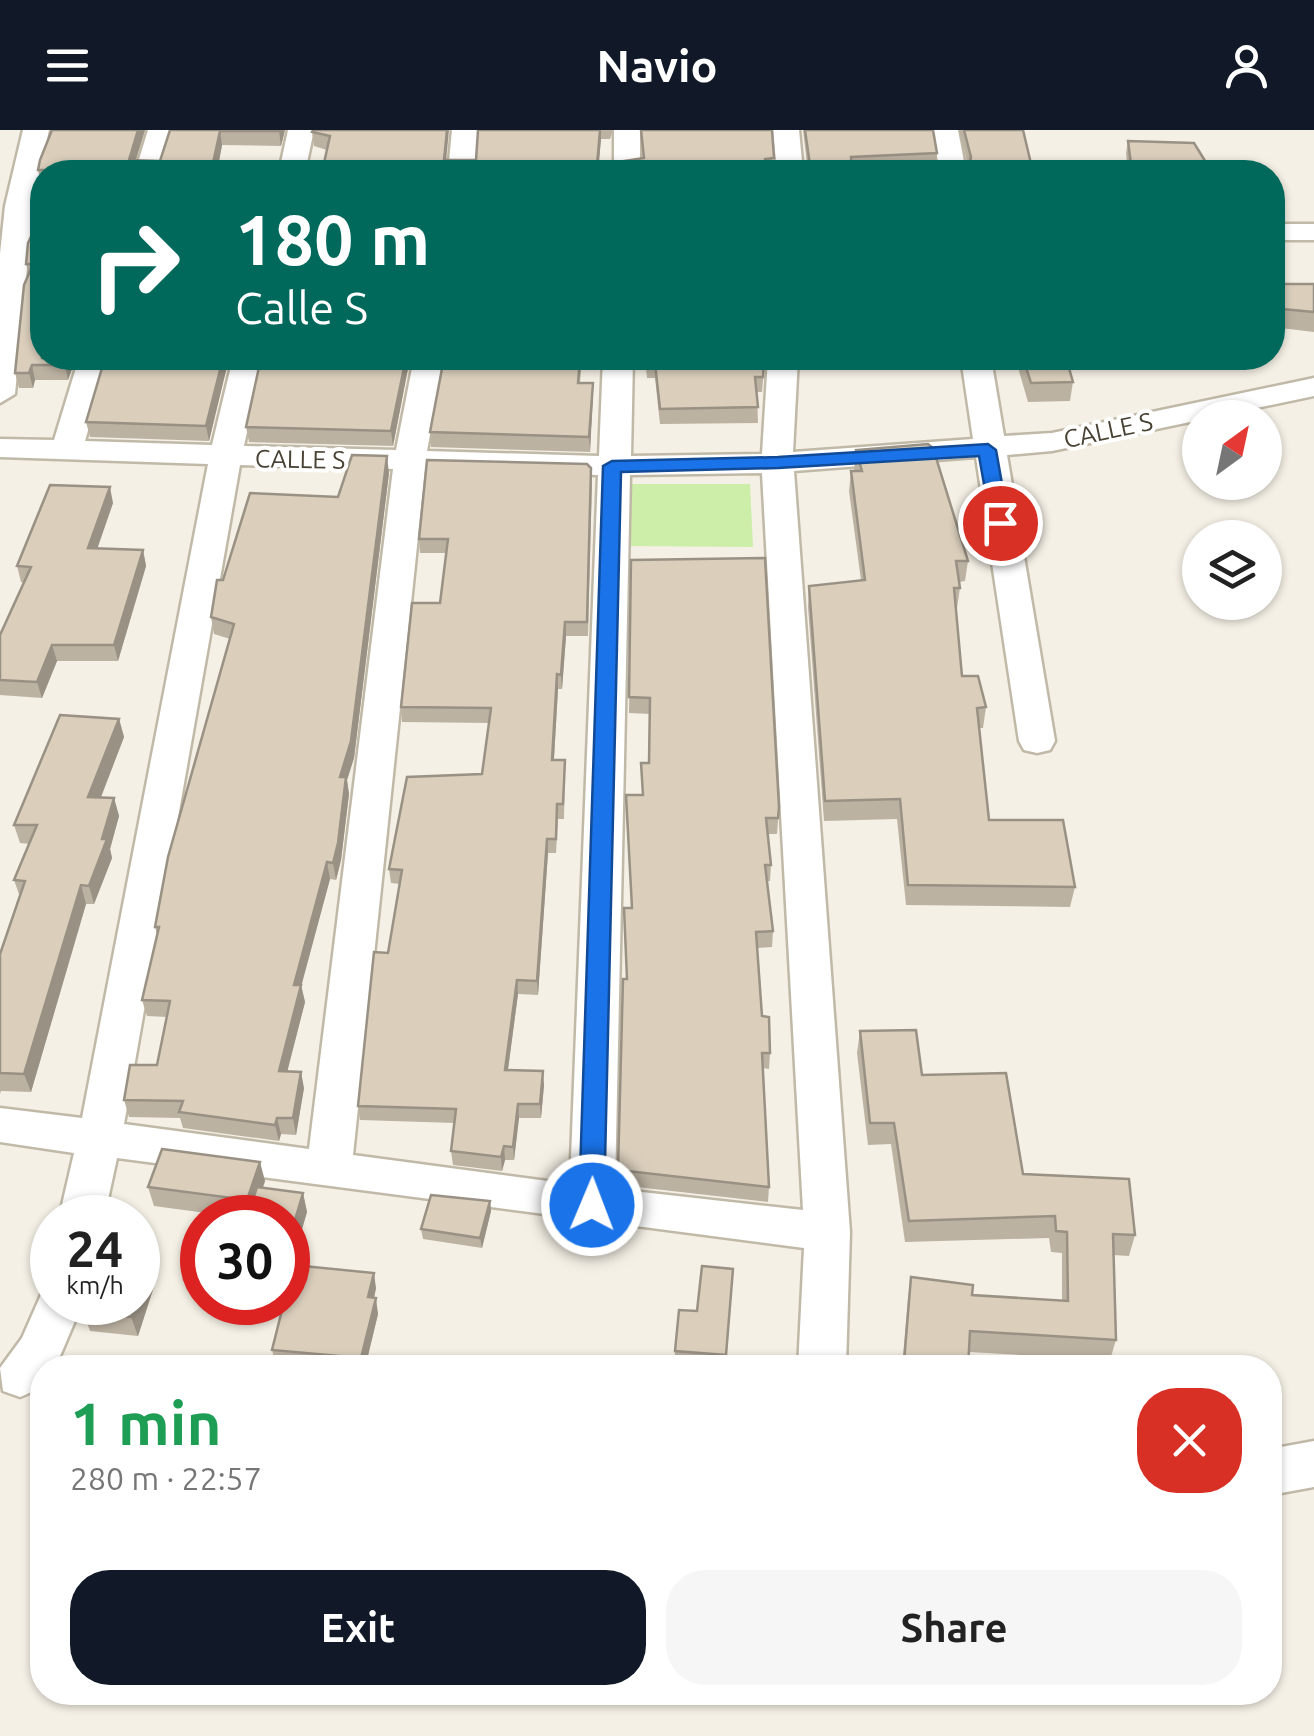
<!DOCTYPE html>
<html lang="en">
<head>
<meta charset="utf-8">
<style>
  :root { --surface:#fff; --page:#f6f6f6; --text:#222; --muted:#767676; --accent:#111827 }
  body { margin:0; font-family:Ubuntu,sans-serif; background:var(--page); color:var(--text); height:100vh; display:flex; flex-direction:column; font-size:38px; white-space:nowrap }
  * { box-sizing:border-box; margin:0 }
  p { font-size:32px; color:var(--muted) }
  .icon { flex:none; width:55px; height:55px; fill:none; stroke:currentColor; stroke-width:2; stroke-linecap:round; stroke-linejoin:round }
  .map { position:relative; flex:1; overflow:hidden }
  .drawer { position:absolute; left:30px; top:1225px; width:1252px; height:350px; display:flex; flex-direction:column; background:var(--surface); border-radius:40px; box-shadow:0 2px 8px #0004 }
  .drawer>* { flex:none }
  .hud { position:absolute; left:30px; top:30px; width:1255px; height:210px; border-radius:40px; box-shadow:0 2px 8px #0004; background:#00695c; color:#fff; overflow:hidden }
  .needle { width:65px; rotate:33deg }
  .controls { position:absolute; left:1182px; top:270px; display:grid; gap:20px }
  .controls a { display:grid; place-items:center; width:100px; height:100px; border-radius:50%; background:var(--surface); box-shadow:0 2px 8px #0004; font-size:50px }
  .speed { position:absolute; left:30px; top:1065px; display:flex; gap:20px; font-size:50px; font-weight:700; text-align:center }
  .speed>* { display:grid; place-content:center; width:130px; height:130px; border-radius:50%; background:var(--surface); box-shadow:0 2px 8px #0004; line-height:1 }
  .speed small { font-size:25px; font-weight:400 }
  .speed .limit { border:15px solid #d22; background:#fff; color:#111 }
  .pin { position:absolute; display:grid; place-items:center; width:85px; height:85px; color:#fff; margin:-42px; border:5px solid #fff; border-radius:50%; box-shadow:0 2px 10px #0007 }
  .me { position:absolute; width:110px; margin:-55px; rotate:1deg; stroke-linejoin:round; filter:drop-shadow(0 0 8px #0008) }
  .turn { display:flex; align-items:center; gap:35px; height:210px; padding:0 40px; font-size:45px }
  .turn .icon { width:130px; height:130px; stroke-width:2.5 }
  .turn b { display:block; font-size:70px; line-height:85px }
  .round { display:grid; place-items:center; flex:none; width:105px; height:105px; border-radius:40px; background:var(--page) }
  .headline { display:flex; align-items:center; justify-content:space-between; height:170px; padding:0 40px }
  h1 { font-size:60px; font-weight:700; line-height:75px; color:#1e9e55 }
  .primary-button { display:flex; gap:20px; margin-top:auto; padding:20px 40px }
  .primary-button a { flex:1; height:115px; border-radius:40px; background:var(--accent); color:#fff; font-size:40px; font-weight:700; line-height:115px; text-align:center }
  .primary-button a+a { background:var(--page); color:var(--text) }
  header { display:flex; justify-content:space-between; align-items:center; height:130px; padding:0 40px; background:var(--accent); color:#fff; font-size:45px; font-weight:700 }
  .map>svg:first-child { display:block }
</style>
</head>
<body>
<header><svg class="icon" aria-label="menu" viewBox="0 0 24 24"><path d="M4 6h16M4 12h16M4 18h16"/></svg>Navio<svg class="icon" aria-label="person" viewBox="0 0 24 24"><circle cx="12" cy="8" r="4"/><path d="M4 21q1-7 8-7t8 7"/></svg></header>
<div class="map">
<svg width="1314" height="1606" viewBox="0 0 1314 1606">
  <rect width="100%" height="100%" fill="#f5f0e5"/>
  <!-- green -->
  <path fill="#cdeea9" d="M624,354H750L753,417L623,416Z"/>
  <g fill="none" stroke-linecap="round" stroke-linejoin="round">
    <!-- minor casing -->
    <g stroke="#c1b9a7" stroke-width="5">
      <g id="minor">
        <path d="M23,0H49L33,76L15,264L0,273V124L5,76Z"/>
        <path d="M148,0H174L161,42H135Z"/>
        <path d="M288,0H314L305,42H279Z"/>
        <path d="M452,0H478L474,42H448Z"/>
        <rect x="614" y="0" width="26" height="42"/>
        <path d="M773,0H799L803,42H777Z"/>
        <path d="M932,0H958L966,42H940Z"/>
        <rect x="1272" y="94" width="42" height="16"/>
        <path d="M79,228H109L85,311L212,315L233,228H263L244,316L396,320L414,228H444L427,321L599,326L603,228H633L631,326L762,324L768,228H798L793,322L973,309L961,228H991L1004,306L1052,303L1314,248V266L1052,321L1007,325L1055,611L1050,620L1037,623L1024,620L1019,611L976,327L794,341L850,1102L846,1238H798L804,1118L117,1028L104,1088H59L74,1023L0,1012V978L82,988L208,334L0,327V309L54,310ZM240,335L393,339L309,1019L124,994ZM425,340L598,345L570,1054L353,1025ZM762,343L803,1080L615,1059L630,345Z"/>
        <path d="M52,1155V1172H83L55,1238H42C42,1257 38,1260 20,1267L3,1261L0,1238L22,1208L44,1158Z"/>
        <path d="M1314,1311V1357L1270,1365V1319Z"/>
      </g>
    </g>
    <!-- minor -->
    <use href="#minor" fill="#fff" fill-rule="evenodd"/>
  </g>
  <!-- wall -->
  <g fill="#bcb2a2">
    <path d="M52,0H145L136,30L160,31L170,0H285L281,16L222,15L217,42H42V228H76L68,250H35L33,258H19L15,243L29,144L26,134L39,90H35L32,75L40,50L38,40Z"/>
    <path d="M478,0H613L610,9H601L598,42H322L327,20L314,16L312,2L447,30H476Z"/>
    <path d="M640,0H772L773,42H624V31L643,28Z"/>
    <path d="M803,0H933L937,23L935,38L852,42H808Z"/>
    <path d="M959,0H1023L969,39Z"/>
    <path d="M1128,11L1212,42H1128L1126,23Z"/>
    <path d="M1272,154H1314V202L1272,197Z"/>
    <path d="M229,228L209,311L90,307L86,292Z"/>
    <path d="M410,228L393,316L249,312L246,297Z"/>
    <path d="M444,228H582L580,253H593L590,322L431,317L430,302Z"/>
    <path d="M645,228H765L762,262H757L758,293L660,294L655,248H647Z"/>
    <path d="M832,228H941L940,234L832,230Z"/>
    <path d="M1021,228H1066L1073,252L1070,271L1028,272L1019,241Z"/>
    <path d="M856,320L968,431L965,451L959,452L960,458L957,478H955L962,546L986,577L983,598H979L989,690L1075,757L1070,777L906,775L897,689L824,691L808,477L809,456L861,450L849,361L851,341H854Z"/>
    <path d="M389,343L354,628L347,650L349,664L341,730L336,750L330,749L301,855L305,872L287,942L304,958L296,1005L281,1004L279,1011L183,998L180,988L129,987L124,970L157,935L167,887L147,886L142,870L157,805L155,797L230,509L214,504L211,487L223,450L338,367Z"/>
    <path d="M592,352L588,506H566L562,559H558L554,630H565L564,689H558L556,723H548L538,865L518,864L508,940L544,955L541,988H519L514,1030H505L502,1041L453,1035L451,1021L455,993L360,990L358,976L388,823L400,754L391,753L389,739L482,644L489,593L402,592L401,577L440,473L446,423H420L419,409Z"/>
    <path d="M113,373L97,418L143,420L146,436L118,531H57L42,568L0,565V505L24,453L21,452L17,436Z"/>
    <path d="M631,430L779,677L777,704H768L771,735L770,751H767L773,801L772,817L757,818L762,886L770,923L769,939L763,938L769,1057L768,1072L619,1055L627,849L631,778L649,633L650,584L629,583Z"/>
    <path d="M119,589L124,607L101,667L114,668L119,686L110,719L112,728L94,774H86L31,962L1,961L0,964V824L20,767L14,750L30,714L20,713L14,695Z"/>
    <path d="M860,901L922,945L1023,1044L1135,1105L1129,1126L1113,1125L1116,1210L1110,1230L969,1222L968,1238H902L908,1168L911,1147L972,1165L1062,1171V1123L1051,1122L1049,1108L905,1112L891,1014L868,1015L857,923Z"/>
    <path d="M265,1051L263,1058L303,1063L307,1082L288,1146V1088H243L154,1076L148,1057Z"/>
    <path d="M490,1071L491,1081L482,1118L423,1109L421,1099Z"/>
    <path d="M151,1128L157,1147L138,1206L90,1201L83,1182Z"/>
    <path d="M733,1139L726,1235L675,1230V1221L697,1181Z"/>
    <path d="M376,1158L374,1168L378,1184L365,1238H306L276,1235L272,1220Z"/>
  </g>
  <!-- shaded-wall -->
  <g fill="#999184">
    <path d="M138,0H145L132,42L129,30Z"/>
    <path d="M279,0H285L281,16L279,1Z"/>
    <path d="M447,0H449L445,42L444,30Z"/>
    <path d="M601,0V9L598,42L597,35Z"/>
    <path d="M220,1L222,15L217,42H211Z"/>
    <path d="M67,228H76L68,250L65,235Z"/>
    <path d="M223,228H229L209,311L206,296Z"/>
    <path d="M406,228H410L393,316L391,301Z"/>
    <path d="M32,235L35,250L33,258L29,243Z"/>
    <path d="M593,253V268L590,322L589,307Z"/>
    <path d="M387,326L389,343L354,628L347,650L349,664L341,730L336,750L333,733L340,647Z"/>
    <path d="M110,357L113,373L92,434L88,418Z"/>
    <path d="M143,420L146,436L118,531L114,515Z"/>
    <path d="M565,492L566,506L562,559L561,545Z"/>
    <path d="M52,515L57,531L42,568L37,552Z"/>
    <path d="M557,544L558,559L553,644L552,630Z"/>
    <path d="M119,589L124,607L94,685L88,667Z"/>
    <path d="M114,668L119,686L110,719L112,728L94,774L89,756Z"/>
    <path d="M547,709L548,723L538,865L537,851Z"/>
    <path d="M327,732L330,749L297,872L294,855Z"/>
    <path d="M81,755L86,774L31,962L24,944Z"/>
    <path d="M517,850L518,864L506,954L505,940Z"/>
    <path d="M301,855L305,872L283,958L279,941Z"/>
    <path d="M543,941L544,955L541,988L540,974Z"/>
    <path d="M301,942L304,958L296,1005L293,988Z"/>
    <path d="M518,974L519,988L514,1030L513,1017Z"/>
    <path d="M277,988L281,1004L279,1011L275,995Z"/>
    <path d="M504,1016L505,1030L502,1041L501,1027Z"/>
    <path d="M260,1032L265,1051L252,1088L247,1070Z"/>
    <path d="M303,1063L307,1082L288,1146V1113Z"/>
    <path d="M490,1071L491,1081L482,1118L480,1108Z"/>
    <path d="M151,1128L157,1147L138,1206L131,1187Z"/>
    <path d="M374,1143L376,1158L371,1182L368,1167Z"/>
    <path d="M376,1168L378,1184L365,1238H363L361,1228Z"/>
  </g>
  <!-- building -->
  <g fill="#dbcfbc" stroke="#999184" stroke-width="2.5">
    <path d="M52,0H138L129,30L160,31L170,0H279V1H220L211,42H44L45,40H38L40,30Z"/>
    <path d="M313,0H447L444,30H476L478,0H600L597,35L502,34L501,42H322L330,6L312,2Z"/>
    <path d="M641,0H772L774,28L765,29L766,42H626L624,31L644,28Z"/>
    <path d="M805,0H933L937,23L851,27L852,42H811Z"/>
    <path d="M964,0H1023L1033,42H968L971,27Z"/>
    <path d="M1128,11L1194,13L1212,42H1132Z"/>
    <path d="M42,45V76L32,75L33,65Z"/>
    <path d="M42,83V228H67L65,235H32L29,243H15L24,155L33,134H26L28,113Z"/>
    <path d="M1272,154H1314V182L1272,178Z"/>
    <path d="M105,228H223L206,296L86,292Z"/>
    <path d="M261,228H406L391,301L246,297Z"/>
    <path d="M444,228H580L578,253H593L589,307L430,302Z"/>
    <path d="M646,228H764L763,247H755L758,277L660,279L655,233H647Z"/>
    <path d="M1023,228H1066L1073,252L1031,253Z"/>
    <path d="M928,314L933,318L968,431H956L960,458H954L962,546H978L986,577L977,578L989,690H1063L1075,757L908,755L900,669L825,671L809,456L865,450L851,341H862L856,320Z"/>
    <path d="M352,325L387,326L351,611L340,647H346L338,713L333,733L327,732L294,855H301L279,941L301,942L293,988H277L275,995L179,982L183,971L124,970L130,935H157L170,871L142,870L159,797H155L168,727L234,494L211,487L217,450H223L250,363L338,367Z"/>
    <path d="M427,330L587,334L591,338L587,492H565L561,545L557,544L552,630H565L563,674H557L556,709H547L537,851L517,850L505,940L543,941L540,974H518L513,1017L504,1016L501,1027L451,1021L456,979L358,976L374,822L388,823L402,740L389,739L407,647L482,644L491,578L401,577L412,473H440L448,409H419Z"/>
    <path d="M50,355L110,357L88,418L143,420L114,515H52L37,552L0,550V505L31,437L17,436Z"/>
    <path d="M765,428L779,677L778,688H766L771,735H765L773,801L756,802L762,886L769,887L770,923H762L769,1057L618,1040L623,849H627L624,778H632L626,665H643L641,633H649L650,568L629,567L631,430Z"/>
    <path d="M60,585L119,589L88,667L114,668L102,709H107L89,756L81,755L24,944L0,943V824L25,751L14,750L37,695H14Z"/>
    <path d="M916,900L922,945L1006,943L1023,1044L1129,1049L1135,1105L1113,1104L1116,1210L970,1201L968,1238H942L904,1232L911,1147L973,1155L972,1165L1068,1171L1067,1102L1056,1101L1055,1086L909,1091L894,993H870L860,901Z"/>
    <path d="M162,1019L260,1032L247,1070L148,1057Z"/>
    <path d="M257,1057L303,1063L288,1113V1088H247Z"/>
    <path d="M431,1065L490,1071L480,1108L421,1099Z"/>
    <path d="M138,1127L151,1128L138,1169Z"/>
    <path d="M293,1135L374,1143L368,1167L376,1168L361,1228L272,1220L284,1172H288V1157Z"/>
    <path d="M702,1136L733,1139L726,1225L675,1221L679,1180L697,1181Z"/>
    <path d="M87,1172H136L131,1187L83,1182Z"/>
  </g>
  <!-- route -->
  <path fill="#1a73e8" stroke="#114b97" stroke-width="2.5" d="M988,314L996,320L1009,393L1000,398L991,393L979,326L778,338L621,342L604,1075L592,1086L583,1083L579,1075L603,336L612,331L778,327Z"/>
  <g text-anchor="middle" stroke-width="8" stroke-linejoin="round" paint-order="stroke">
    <!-- far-street labels -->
    <g font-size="25" fill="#484134" stroke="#fff">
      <text transform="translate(1108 300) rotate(-12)" y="9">CALLE S</text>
      <text transform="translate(300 329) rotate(1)" y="9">CALLE S</text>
    </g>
  </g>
</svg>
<div class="controls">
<a><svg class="needle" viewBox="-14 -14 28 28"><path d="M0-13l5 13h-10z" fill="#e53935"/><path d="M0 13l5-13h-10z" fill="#767676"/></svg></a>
<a><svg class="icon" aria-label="layers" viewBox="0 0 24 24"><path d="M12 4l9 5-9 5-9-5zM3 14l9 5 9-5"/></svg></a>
</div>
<div class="speed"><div>24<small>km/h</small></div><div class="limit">30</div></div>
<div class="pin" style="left:1000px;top:393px;background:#d93025"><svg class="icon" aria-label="arrive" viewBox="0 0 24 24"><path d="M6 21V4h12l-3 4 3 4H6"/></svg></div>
<svg class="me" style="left:592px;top:1075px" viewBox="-20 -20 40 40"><circle r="17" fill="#1a73e8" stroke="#fff" stroke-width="3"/><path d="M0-11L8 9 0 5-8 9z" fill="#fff"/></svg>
<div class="hud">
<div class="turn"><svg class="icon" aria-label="right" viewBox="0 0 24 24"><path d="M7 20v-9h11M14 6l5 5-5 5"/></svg><div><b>180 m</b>Calle S</div></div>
</div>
<section class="drawer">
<div class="headline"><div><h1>1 min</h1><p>280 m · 22:57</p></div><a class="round" style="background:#d93025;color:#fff"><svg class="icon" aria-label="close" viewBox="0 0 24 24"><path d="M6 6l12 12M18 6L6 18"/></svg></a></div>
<div class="primary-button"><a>Exit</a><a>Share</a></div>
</section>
</div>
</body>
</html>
